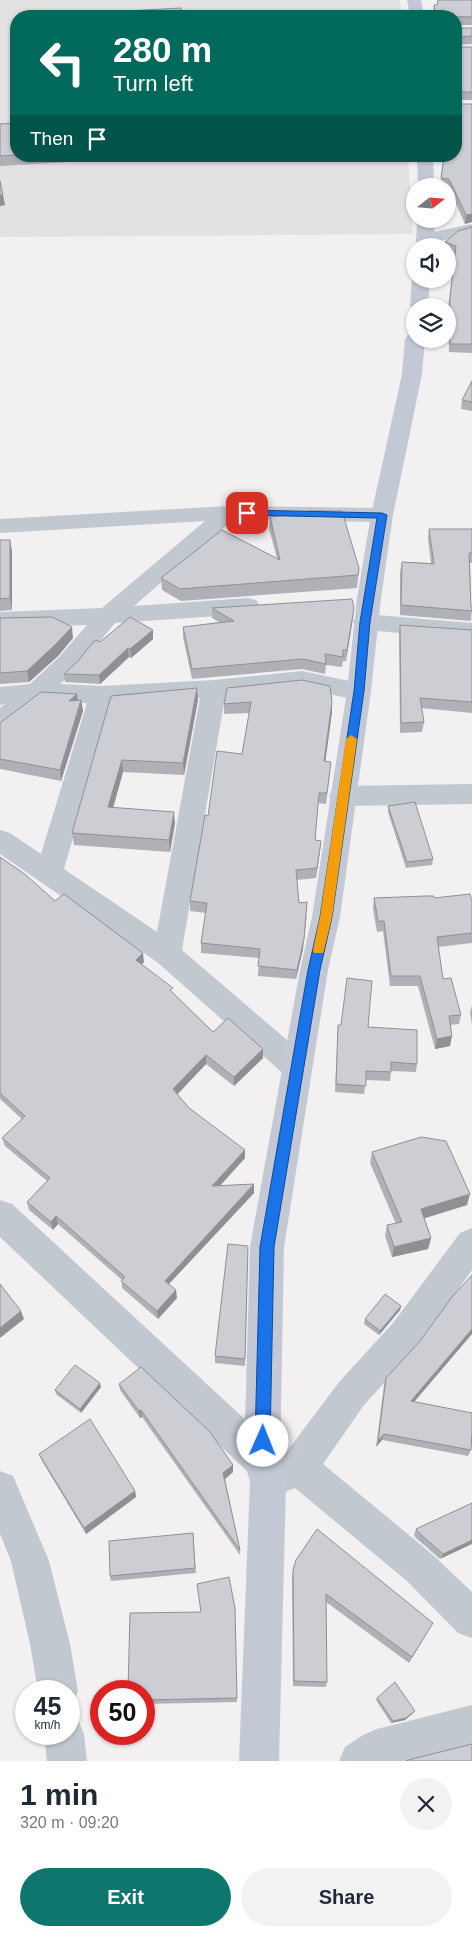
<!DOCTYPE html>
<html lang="en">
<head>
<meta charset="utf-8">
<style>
  :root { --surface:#fff; --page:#f2f2f3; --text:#1f2937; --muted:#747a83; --accent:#0f766e }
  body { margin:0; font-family:Arial,sans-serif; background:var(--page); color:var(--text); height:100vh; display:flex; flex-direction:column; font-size:19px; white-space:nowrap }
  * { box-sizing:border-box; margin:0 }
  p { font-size:16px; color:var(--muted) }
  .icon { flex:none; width:28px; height:28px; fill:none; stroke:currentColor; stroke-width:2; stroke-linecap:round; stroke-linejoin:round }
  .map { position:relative; height:1761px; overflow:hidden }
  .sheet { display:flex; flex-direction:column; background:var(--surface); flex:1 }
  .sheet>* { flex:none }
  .top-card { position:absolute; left:10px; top:10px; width:452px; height:152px; border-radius:20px; box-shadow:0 1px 4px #0004; background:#00695c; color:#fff; overflow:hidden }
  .needle { width:32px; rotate:73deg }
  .tools { position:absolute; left:406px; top:178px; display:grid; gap:10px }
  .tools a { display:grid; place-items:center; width:50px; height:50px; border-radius:50%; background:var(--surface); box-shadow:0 1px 4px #0004; font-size:25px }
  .speed { position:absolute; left:15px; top:1680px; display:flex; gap:10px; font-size:25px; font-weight:700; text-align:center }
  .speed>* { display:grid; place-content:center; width:65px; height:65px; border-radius:50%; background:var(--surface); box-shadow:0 1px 4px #0004; line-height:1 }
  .speed small { font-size:12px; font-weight:400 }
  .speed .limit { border:8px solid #d22; background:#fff; color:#111 }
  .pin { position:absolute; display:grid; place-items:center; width:42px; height:42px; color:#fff; margin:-21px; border-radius:10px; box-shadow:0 2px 8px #0006 }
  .me { position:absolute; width:55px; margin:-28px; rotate:1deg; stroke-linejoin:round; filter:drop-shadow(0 0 4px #0008) }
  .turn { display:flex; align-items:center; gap:18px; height:105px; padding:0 20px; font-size:22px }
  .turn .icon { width:65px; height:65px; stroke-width:2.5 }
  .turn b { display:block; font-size:35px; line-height:42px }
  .then { display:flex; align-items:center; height:48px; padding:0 20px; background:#0003; gap:10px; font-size:19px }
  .round { display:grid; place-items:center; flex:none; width:52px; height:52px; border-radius:26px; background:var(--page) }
  .overview { display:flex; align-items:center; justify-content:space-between; height:85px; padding:0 20px }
  h1 { font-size:30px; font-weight:600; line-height:38px }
  .button { display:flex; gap:10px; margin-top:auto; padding:10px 20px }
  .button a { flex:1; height:58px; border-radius:30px; background:var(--accent); color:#fff; font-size:20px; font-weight:600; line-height:58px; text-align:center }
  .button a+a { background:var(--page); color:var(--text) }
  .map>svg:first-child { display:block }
</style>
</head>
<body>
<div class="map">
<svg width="472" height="1761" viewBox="0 0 472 1761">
  <rect width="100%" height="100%" fill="#f2f0f0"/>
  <!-- education -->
  <path fill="#e3e1e1" d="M0,0H400L401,16H16V156H408L413,234L0,237Z"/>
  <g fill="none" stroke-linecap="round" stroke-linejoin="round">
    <!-- minor -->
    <g fill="#c1c8d0" fill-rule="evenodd">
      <path d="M472,224V234L425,244L419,243L416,239L419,235Z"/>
      <path d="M228,506L382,508L390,510L393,515L390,520L382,522L233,520L134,606L248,598L256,600L260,606L256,612L248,614L115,623L77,669L60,684L102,686L214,680L302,671L368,685L371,691L368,697L359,700L302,689L225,697L182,950L308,1058L312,1067L308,1076L297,1080L286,1076L157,962L0,854V830L10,833L41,854L87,703L42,701L9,727L0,730V708L5,704L0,705V687L30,684L59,657L87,625L0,628V612L102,608L205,521L0,533V519ZM200,698L157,932L64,869L112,703Z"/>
      <path d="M365,614L472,623V639L365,630L357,628L353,622L357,616Z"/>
      <path d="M472,784V804L342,806L333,803L329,796L333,789L342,786Z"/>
      <path d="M0,1200L12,1204L275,1447L279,1457L285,1454L340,1381L393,1323L460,1233L472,1228V1270L417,1347L364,1405L323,1464L433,1555L472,1592V1638L458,1633L407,1581L295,1488L283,1493L270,1488L265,1477L262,1478L249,1473L0,1237Z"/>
      <path d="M0,1471L13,1476L49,1561L70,1644L78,1691L72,1705L69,1706V1691H38L30,1644L11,1561L0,1534Z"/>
      <path d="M472,1705V1745L410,1761H339L345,1747L363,1735L377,1729Z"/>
      <path d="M69,1716L78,1720L84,1734L87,1761H47L44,1734H69Z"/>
    </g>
    <!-- secondary -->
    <g fill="#c2c9d5" fill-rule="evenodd">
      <path d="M407,0H421L424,16H410Z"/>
      <path d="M417,156H433L434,186H418Z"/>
      <path d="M417,219H435L434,246H416Z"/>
      <path d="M415,275V279H430L428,306H415V311L410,306L412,279Z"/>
      <path d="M415,333V339H425L422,374L393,515L381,598L371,691L340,917L328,970L284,1247L280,1460L286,1482L279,1761H239L250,1482L244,1460L250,1247L300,970L312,917L347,691L357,598L371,515L402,374L405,339L408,335Z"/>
    </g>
  </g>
  <!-- wall -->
  <g fill="#b0b1b6">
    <path d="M472,0V25H456V16H433L434,5H437Z"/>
    <path d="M456,28H472V44L456,45Z"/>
    <rect x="456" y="47" width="16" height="53"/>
    <path d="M472,104V222L465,224L448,186H440L444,156Z"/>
    <path d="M16,123V156H171L0,166V124Z"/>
    <path d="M472,227V353L449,352L448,307L455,254L448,252V246H444L445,242Z"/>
    <path d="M472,381V411L461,409L462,400Z"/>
    <path d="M308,511L359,568L357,588L181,601L162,590L161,578L277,558L269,529L270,517L308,513Z"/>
    <path d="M429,529H472V563H470L471,607H472L471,621L400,615V572L402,562L431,563L428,539Z"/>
    <path d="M0,540L12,551V610L0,611Z"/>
    <path d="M212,608H354L346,661H343L342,667L326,665L325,674L302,669L192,679L183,637V627L219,622L212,618Z"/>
    <path d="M0,618L73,638L58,656L29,682L0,684Z"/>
    <path d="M400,625L472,630V713L421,708L424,722L422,732L400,733L399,635Z"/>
    <path d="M153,630V639L131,658L129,657L100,684L65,682L64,674L100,642Z"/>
    <path d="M227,688L332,712L325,761L330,772L326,804L318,803L315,840L321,841L316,878L297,880L303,949L296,979L258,976L259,958L201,953V943L206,913L190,911V901L242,754L249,713L224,714V704Z"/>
    <path d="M77,694V700H81L83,711L61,781L0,769V723Z"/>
    <path d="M111,696L198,700L184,775L123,772L113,807L175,823L170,852L74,845L72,833Z"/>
    <path d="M388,806L433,859L432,865L406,868L388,812Z"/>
    <path d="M0,857L55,901L144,962L142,964L173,993L213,1032L263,1049V1058L234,1086L206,1064L177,1094L189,1108L245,1158L220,1186L254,1184V1193L169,1284L177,1298L158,1319L122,1288V1280L58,1224L53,1230L29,1210L27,1202L47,1181L5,1146L2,1138L22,1119L0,1099Z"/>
    <path d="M374,898H434L472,901V943L438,947L443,979L461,1015L459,1024L450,1025V1046L435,1049L418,986H390L383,931L377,932L373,909Z"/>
    <path d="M472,1005V1025L470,1013Z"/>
    <path d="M338,1025L368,1027L417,1064L416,1072L391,1071L390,1081L366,1080L364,1094L335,1092Z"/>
    <path d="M372,1152L467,1205L424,1218L431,1238L428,1249L392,1257L385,1236L387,1225L396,1224L370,1163Z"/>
    <path d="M248,1246L245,1366L215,1363V1356Z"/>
    <path d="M401,1306L400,1310L379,1335L364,1324L365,1319Z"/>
    <path d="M386,1378L471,1450L468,1456L382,1440L376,1447L384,1385Z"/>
    <path d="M119,1384L233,1465V1472L225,1479L240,1550V1555L142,1417L140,1418L120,1390Z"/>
    <path d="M101,1387L81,1413L56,1394L55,1390Z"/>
    <path d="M39,1454L135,1491L136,1497L86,1534L42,1461Z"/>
    <path d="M472,1503L440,1559L416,1538L414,1535L416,1529Z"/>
    <path d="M193,1533L196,1573L111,1581L110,1576Z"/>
    <path d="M293,1570L433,1623L409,1663L326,1602L327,1682L326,1687L293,1686L292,1578Z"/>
    <path d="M235,1608L237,1702L144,1704V1691L201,1612Z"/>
    <path d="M377,1698L413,1713L405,1720L391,1723L376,1700Z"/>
  </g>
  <!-- shaded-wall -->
  <g fill="#909094">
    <path d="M0,195H3L5,205L0,206Z"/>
    <path d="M472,214V222L465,224L466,215Z"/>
    <path d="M10,540L12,551V610L10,598Z"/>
    <path d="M354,608L353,618L346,661L347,650Z"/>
    <path d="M72,627L73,638L58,656L29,682L27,671Z"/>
    <path d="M153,630V639L131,658L130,649Z"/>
    <path d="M128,648L129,657L100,684L99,675Z"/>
    <path d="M197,688L198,700L184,775L183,763Z"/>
    <path d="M77,694L78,704L69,701Z"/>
    <path d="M81,700L83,711L61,781L60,770Z"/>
    <path d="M332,702V712L324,772V761Z"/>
    <path d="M122,760L123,772L110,819L108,807Z"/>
    <path d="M174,812L175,823L170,852L169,840Z"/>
    <path d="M321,841L320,851L316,878L317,868Z"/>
    <path d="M307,912L303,949L296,979L297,970Z"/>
    <path d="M143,953L144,962L137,969L136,960Z"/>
    <path d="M452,1036L450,1046L435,1049L437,1039Z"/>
    <path d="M263,1049V1058L234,1086V1077Z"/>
    <path d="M206,1055V1064L174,1098L173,1089Z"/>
    <path d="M245,1150V1158L212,1194V1186Z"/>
    <path d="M254,1184V1193L165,1288V1281Z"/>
    <path d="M470,1194L467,1205L419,1220L421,1209Z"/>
    <path d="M56,1216L58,1224L53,1230L51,1222Z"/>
    <path d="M431,1238L428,1249L392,1257L394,1247Z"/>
    <path d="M176,1290L177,1298L158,1319L157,1311Z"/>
    <path d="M401,1306L400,1310L379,1335L380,1331Z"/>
    <path d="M21,1311L24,1319L0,1338V1328Z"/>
    <path d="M472,1329V1334L409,1408L411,1401Z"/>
    <path d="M100,1383L101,1387L81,1413L80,1409Z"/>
    <path d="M141,1410L142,1417L140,1418L139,1411Z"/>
    <path d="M384,1434L382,1440L376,1447L378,1441Z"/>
    <path d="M233,1465V1472L224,1480L223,1473Z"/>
    <path d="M135,1491L136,1497L86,1534L84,1528Z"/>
    <path d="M472,1540V1544L440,1559L443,1554Z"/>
    <path d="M415,1711L413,1713L405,1720L391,1723L393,1721Z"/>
  </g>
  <!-- building -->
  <g fill="#cdced4" stroke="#909094">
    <path d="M438,0H472V17L435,16L434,5H437Z"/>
    <path d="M181,8L183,16H108V12Z"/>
    <path d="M456,28H472V36L456,37Z"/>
    <rect x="456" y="47" width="16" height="45"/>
    <path d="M456,104H472V214L466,215L449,179L441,178L444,156H456Z"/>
    <path d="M16,123V155L0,156V124Z"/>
    <path d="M0,181L3,195H0Z"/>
    <path d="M472,227V344H450V298L456,246L445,242L458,231Z"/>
    <path d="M472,381V402L462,400Z"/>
    <path d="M308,511H342L359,568L358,575L180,589L161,578L222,530L280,560L270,517L309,513Z"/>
    <path d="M429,529H472V553H469L471,607H472V611L401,605L402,562L434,564Z"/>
    <path d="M0,540H10V598L0,599Z"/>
    <path d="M352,599L354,608L347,650H343V657L325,654L326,664L302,659L192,669L183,627L234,621L212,608Z"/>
    <path d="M52,617L72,627L56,644L27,671L0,673V618Z"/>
    <path d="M130,617L153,630L130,649L128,648L99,675L64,674L77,662L95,640L100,642Z"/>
    <path d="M400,625L472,630V702L420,698L424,722L401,723Z"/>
    <path d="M302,680L330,686L332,702L324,761L331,762L327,793H319L315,840L321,841L317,868L296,870L299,903L307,902L304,939L297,970L258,966L260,949L201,943L207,903L190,901L205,815L208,816L217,751L242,754L251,702L224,704L227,688Z"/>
    <path d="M197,688L183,763L122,760L108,807L174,812L169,840L72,833L111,696Z"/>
    <path d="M41,692L77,694L69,701L81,700L60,770L0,759V723Z"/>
    <path d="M415,802L433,859L407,862L388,806Z"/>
    <path d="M0,857L26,875L55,901L64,894L143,953L136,960L173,988L170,990L213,1032L228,1018L263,1049L234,1077L206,1055L173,1089L189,1108L245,1150L212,1186L254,1184L165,1281L176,1290L157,1311L121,1281L125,1277L56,1216L51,1222L27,1202L50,1178L2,1138L25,1116L0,1093Z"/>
    <path d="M470,894L472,901V933L437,937L443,979L451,978L461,1015L449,1016L452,1036L437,1039L420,976H391L384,921H378L374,898L425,896H434V898Z"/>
    <path d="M347,978L372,981L368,1027L417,1030V1064L391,1062V1072L366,1071V1086L336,1084L338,1025H341Z"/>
    <path d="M421,1137L446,1141L470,1194L421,1209L431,1238L394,1247L387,1225L402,1222L372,1152Z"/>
    <path d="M228,1244L248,1246L245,1359L215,1356Z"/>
    <path d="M472,1275V1329L411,1401L472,1413V1432L471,1450L384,1434L378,1441L386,1378L420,1341L452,1297Z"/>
    <path d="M0,1284L21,1311L0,1328Z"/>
    <path d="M385,1294L401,1306L380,1331L365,1319Z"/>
    <path d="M75,1365L100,1383L80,1409L55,1390Z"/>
    <path d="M141,1367L210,1432L233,1465L223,1473L240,1550L141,1410L139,1411L119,1384Z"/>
    <path d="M90,1419L135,1491L84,1528L39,1454Z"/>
    <path d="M472,1503V1540L443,1554L418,1532L416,1529Z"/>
    <path d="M317,1529L433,1623L412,1657L326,1594L327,1682L294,1681L293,1570L296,1560Z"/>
    <path d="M193,1533L195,1568L110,1576L109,1541Z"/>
    <path d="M229,1577L235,1608L237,1698L144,1700V1691H128L130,1613L201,1612L197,1584Z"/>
    <path d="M395,1682L415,1711L406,1718L393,1721L377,1698Z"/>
    <path d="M472,1744V1761H406L412,1759Z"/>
  </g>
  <!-- route -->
  <path fill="#1a73e8" stroke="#114b97" d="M247,510L382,513L387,515L370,622L364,691L332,917L320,970L274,1247L270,1441L268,1446L263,1449L257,1446L255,1441L260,1247L308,970L320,917L354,691L360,622L377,518L244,515L243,513Z"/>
  <!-- slow -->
  <path fill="#f59e0b" d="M351,735L357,739L332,917L324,950L323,953H314L313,950L320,917L346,739Z"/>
</svg>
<div class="tools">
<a><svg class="needle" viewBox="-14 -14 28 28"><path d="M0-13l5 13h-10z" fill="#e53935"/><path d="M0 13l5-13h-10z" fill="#747a83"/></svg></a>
<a><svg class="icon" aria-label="sound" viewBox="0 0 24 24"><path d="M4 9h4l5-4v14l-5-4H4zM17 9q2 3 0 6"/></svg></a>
<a><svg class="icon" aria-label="layers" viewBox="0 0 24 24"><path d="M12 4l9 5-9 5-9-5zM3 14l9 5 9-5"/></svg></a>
</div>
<div class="speed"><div>45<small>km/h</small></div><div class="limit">50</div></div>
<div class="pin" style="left:247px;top:513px;background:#d93025"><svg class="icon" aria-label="arrive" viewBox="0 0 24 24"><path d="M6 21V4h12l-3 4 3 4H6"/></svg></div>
<svg class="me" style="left:263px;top:1441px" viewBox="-20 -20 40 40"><circle r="19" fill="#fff"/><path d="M0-13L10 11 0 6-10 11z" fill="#1a73e8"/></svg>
<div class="top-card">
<div class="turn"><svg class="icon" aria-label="left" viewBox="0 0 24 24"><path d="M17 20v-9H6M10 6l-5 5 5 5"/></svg><div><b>280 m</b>Turn left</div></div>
<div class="then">Then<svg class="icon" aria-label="arrive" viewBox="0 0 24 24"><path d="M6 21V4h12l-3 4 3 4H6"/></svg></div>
</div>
</div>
<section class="sheet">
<div class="overview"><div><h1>1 min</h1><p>320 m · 09:20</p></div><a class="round"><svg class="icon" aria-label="close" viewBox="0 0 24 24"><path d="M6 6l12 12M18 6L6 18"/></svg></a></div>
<div class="button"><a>Exit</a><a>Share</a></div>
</section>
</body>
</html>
